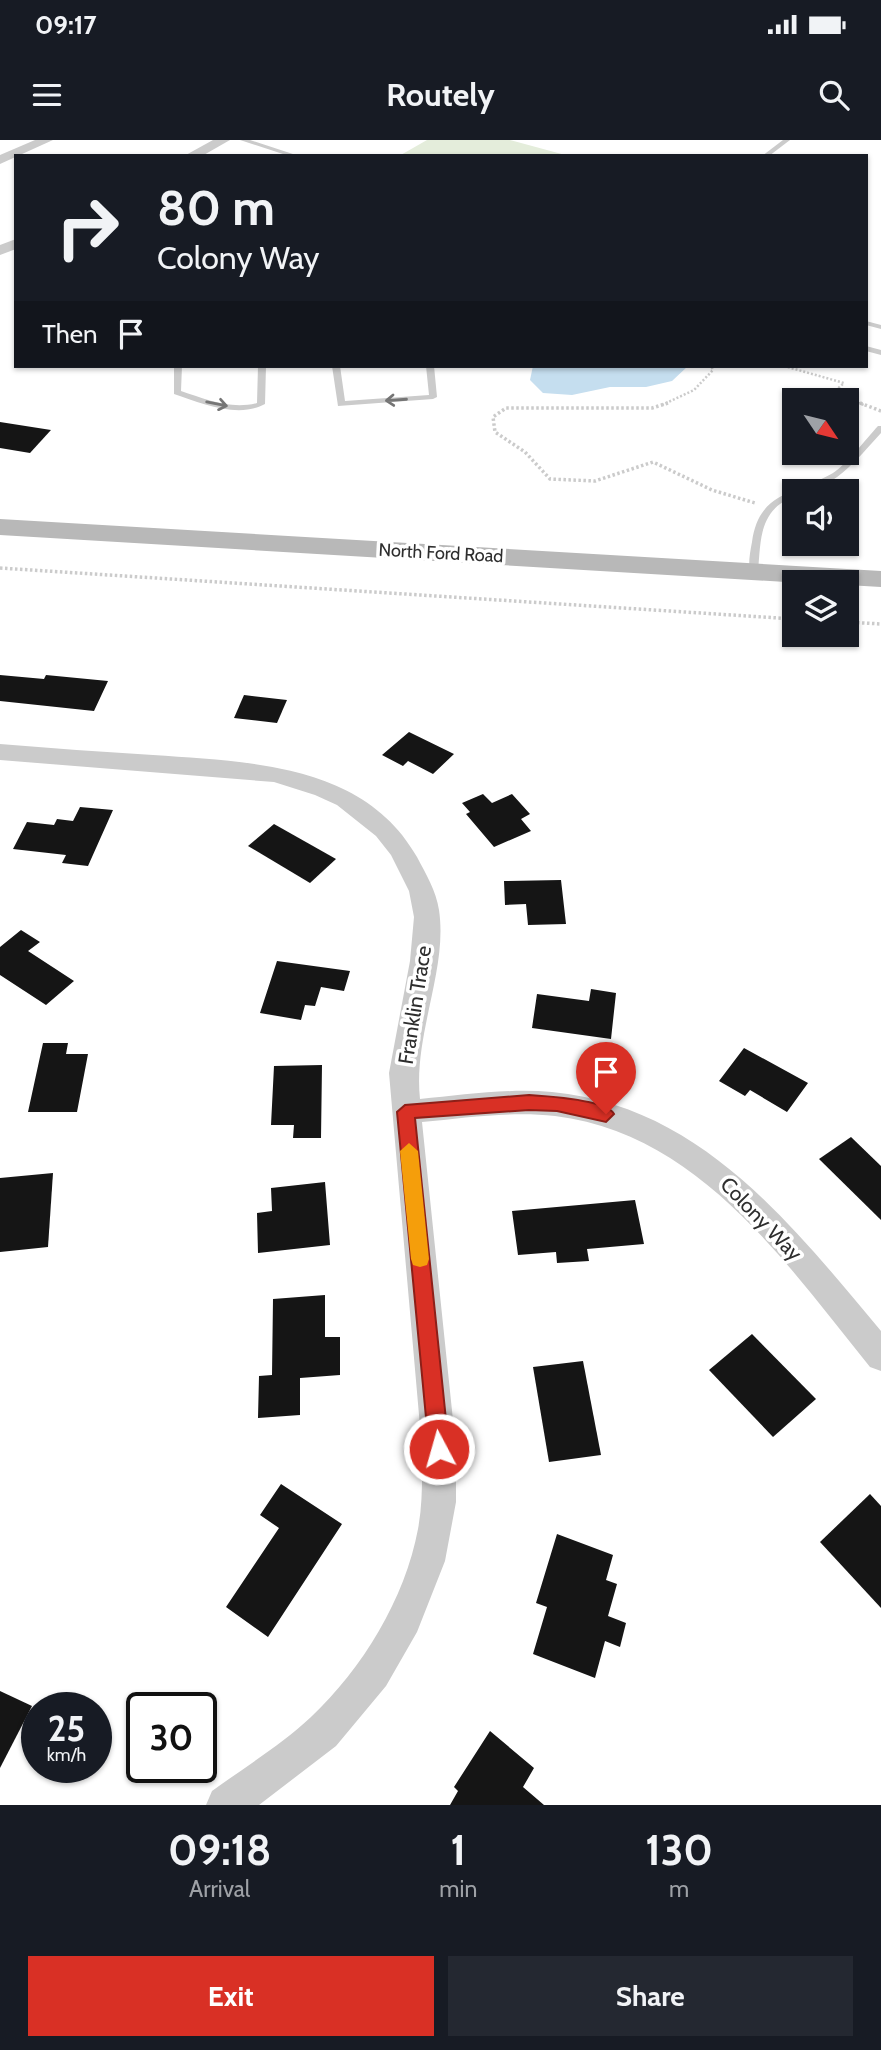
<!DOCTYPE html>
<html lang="en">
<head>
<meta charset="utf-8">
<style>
  :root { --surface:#171b24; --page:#242831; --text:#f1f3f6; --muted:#9ea1a6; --accent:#d93025 }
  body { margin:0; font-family:Cabin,sans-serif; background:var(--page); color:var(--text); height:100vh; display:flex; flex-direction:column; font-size:26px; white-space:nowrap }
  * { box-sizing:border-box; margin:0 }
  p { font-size:23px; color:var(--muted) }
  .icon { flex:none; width:38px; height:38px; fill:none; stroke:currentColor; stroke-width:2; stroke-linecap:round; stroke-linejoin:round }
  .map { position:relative; height:1665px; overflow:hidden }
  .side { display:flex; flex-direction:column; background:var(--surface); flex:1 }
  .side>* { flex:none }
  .hud { position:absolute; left:14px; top:14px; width:854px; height:214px; border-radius:0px; box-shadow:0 2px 5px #0004; background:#171b24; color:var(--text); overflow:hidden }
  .needle { width:46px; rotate:125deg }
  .tools { position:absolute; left:782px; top:248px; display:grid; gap:14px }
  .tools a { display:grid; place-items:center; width:77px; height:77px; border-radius:0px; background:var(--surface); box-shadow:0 2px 5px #0004; font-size:35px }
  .speed { position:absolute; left:21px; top:1552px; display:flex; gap:14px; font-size:35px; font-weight:700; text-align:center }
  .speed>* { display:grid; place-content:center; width:91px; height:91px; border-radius:50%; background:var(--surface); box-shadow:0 2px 5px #0004; line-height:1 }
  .speed small { font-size:18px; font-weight:400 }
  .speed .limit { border:4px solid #111; border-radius:10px; background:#fff; color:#111 }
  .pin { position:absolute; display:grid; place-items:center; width:60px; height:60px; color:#fff; margin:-72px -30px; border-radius:50% 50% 50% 0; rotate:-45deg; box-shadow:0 0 7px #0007 }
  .pin .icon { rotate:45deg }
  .me { position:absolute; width:77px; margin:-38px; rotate:354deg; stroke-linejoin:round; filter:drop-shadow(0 0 5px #0008) }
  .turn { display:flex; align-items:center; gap:24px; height:147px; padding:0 28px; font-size:32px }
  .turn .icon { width:91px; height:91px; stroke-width:2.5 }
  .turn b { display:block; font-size:49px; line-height:60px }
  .then { display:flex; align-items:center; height:66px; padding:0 28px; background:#0003; gap:14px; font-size:26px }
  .eta { display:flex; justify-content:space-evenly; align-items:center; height:119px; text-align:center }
  .eta b { font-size:42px; font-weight:800; line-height:49px }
  .primary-button { display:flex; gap:14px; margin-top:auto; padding:14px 28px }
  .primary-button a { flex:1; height:80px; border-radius:0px; background:var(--accent); color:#fff; font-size:28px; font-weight:800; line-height:80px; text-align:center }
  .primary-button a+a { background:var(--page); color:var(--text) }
  .status { display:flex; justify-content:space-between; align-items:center; height:49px; padding:0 35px; background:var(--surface); direction:ltr }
  .status svg { height:19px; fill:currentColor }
  header { display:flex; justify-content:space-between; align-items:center; height:91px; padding:0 28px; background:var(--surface); font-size:32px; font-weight:800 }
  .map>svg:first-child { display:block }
</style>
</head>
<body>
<div class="status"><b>09:17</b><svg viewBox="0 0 49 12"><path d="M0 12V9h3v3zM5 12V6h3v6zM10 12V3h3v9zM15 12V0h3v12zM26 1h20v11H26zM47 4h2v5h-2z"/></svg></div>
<header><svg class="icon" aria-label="menu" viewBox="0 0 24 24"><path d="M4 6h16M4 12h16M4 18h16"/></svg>Routely<svg class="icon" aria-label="search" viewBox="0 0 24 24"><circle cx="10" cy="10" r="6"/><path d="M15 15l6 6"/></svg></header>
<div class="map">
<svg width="881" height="1665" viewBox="0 0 881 1665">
  <rect width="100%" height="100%" fill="#fff"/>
  <!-- green -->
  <path fill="#e4eddb" d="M427,0H510L569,16H399Z"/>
  <!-- water -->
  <path fill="#c5deef" d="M533,226H688L672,241L646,247H610L572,255L543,253L530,240Z"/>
  <!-- building -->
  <g fill="#151515">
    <path d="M0,282L51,290L30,313L0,308Z"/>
    <path d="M0,535L44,539L46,535L108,541L94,571L0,561Z"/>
    <path d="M244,555L287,560L277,583L234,578Z"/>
    <path d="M409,592L454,614L433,634L408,621L403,626L382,615Z"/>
    <path d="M483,654L492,663L512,654L530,674L521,679L531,691L494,707L466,674L470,672L462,663Z"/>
    <path d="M80,667L113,670L88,726L62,723L66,715L13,709L27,682L54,685L57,679L73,681Z"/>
    <path d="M274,684L336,719L310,743L248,706Z"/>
    <path d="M561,740L566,784L528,785L526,764L505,765L504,741Z"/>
    <path d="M21,790L40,802L28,811L74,841L46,865L0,835V807Z"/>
    <path d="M277,821L350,831L344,851L321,847L315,866L305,865L301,880L260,873Z"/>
    <path d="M591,849L616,853L611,899L532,888L537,854L589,861Z"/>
    <path d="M43,903H68L66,914H88L77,972H28Z"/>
    <path d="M744,908L808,943L787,972L750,950L745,956L719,941Z"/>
    <path d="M322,925L321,998H293L294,985H271L274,926Z"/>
    <path d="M851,997L881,1026V1080L819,1019Z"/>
    <path d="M53,1033L48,1107L0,1112V1038Z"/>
    <path d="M325,1042L330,1105L258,1113L257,1073L272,1071L271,1048Z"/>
    <path d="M635,1060L644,1104L587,1109L589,1121L557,1123L556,1112L518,1115L512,1071Z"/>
    <path d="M325,1155V1197H340V1235L300,1238V1275L258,1278L259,1236L272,1235L273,1159Z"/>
    <path d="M752,1194L816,1259L773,1297L709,1230Z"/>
    <path d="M583,1221L601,1315L549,1322L533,1227Z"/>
    <path d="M281,1344L342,1384L268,1497L226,1467L279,1388L260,1375Z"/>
    <path d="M870,1354L881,1366V1468L820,1402Z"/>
    <path d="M557,1394L613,1415L606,1440L617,1444L608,1476L626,1483L620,1507L605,1501L595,1538L533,1514L547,1467L536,1463Z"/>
    <path d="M0,1551L32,1566L0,1628Z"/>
    <path d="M490,1591L534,1628L523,1647L544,1665H450L458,1651L454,1647Z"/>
  </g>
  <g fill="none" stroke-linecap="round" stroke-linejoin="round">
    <!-- path-far1 -->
    <g stroke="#cbcbcb" stroke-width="2.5" stroke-dasharray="2 2" stroke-linecap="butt">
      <path d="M784,226L844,243L833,253L864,265"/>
      <path d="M662,265L694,250L713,230L711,226"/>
    </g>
    <!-- path -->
    <g stroke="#cbcbcb" stroke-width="3.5" stroke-dasharray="2.5 2.5" stroke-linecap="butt">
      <path d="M668,263L652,268H506L493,277L495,292L525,312L550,339L595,341L653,322L712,350L755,363"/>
      <path d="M860,263L881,271"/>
      <path d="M0,428L794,479"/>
      <path d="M847,482L881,484"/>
    </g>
    <!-- lane -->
    <g fill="#cbcbcb" fill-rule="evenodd">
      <path d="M240,0H250L299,16H289Z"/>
      <path d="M783,0H790L769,16H762Z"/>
      <path d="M866,181L881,185V189L866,185Z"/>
      <path d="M866,206L881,210V215L866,211Z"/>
      <path d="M174,226H182L181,251C205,259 231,270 257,263L258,226H266L265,264C238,279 201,263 174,254Z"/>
      <path d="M332,226H340L345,261L429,255L426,226H434L437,257L433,259L338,266Z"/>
      <path d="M878,286H881V293C857,319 833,352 794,352V356C759,371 761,398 758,432L753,435L750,434C748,424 750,412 752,402C759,350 796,355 833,333C846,325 866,299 878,286Z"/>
    </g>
    <!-- street -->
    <g fill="#cbcbcb" fill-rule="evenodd">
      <path d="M35,0H53L0,24V15Z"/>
      <path d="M213,0H230L202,16H184Z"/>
      <path d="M16,99V109L0,115V105Z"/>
      <path d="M0,604C51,608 102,612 153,615C248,622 364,623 417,717C426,734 436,751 439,770C448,830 413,895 420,959C463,955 508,948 552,952C701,966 792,1085 881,1191V1231L870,1227C785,1122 699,994 555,976C511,971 465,978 422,982L456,1309V1362L445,1421L417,1492L386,1546L336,1606L259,1665H206L212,1651C245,1627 281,1605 311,1577C362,1529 405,1459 418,1389C423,1362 422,1336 422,1309L389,933L410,821L414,777L409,751L391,715L376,696L337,665L315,655L274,642L0,620Z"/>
    </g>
    <!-- secondary -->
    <path fill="#b8b8b8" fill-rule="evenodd" d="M0,379L881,431V447L847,445V443H802L0,395Z"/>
  </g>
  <!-- one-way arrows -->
  <defs><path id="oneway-shaft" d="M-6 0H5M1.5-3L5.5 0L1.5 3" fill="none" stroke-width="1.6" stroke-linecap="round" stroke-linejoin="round" transform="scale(1.75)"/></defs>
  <g stroke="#757575">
    <use href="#oneway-shaft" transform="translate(396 260) rotate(176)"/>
    <use href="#oneway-shaft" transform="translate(217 264) rotate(11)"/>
  </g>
  <!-- route -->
  <path fill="#d93025" stroke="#8d1f18" stroke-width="2" d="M529,955C545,956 607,960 614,974L606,982L557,971L529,970L415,978L449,1309L446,1317L439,1320L432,1317L429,1309L397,972L405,965Z"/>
  <!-- slow -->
  <path fill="#f59e0b" d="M409,1003L418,1011L429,1119L427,1125L420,1127L413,1125L411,1119L400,1011Z"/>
  <g text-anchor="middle" stroke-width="7" stroke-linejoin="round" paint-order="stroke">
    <!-- far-street labels -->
    <g font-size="18" fill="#2e2e2e" stroke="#fff">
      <text transform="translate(441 413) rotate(3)" y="6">North Ford Road</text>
    </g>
    <!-- street labels -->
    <g font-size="21" fill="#2e2e2e" stroke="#fff">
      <text transform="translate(415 865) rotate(-81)" y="7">Franklin Trace</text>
      <text transform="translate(761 1079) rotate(46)" y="7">Colony Way</text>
    </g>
  </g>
</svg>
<div class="tools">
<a><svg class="needle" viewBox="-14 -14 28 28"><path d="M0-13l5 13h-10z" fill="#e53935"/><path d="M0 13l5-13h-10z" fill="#9ea1a6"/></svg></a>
<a><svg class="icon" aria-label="sound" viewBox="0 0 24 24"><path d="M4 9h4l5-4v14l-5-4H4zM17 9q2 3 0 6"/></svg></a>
<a><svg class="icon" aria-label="layers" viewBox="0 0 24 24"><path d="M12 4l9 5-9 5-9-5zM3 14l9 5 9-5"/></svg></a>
</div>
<div class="speed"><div>25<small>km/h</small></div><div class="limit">30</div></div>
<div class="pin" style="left:606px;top:974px;background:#d93025"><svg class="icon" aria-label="arrive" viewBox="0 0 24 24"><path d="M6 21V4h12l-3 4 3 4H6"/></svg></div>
<svg class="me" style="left:439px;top:1309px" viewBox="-20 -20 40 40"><circle r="17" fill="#d93025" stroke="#fff" stroke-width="3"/><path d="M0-11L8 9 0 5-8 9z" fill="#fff"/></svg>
<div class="hud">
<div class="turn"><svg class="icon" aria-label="right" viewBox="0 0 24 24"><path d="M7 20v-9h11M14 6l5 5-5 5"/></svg><div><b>80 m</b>Colony Way</div></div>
<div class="then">Then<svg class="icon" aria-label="arrive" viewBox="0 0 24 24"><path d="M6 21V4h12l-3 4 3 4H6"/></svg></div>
</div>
</div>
<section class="side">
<div class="eta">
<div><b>09:18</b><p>Arrival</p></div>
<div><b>1</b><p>min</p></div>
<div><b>130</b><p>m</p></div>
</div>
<div class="primary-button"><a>Exit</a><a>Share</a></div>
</section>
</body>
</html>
